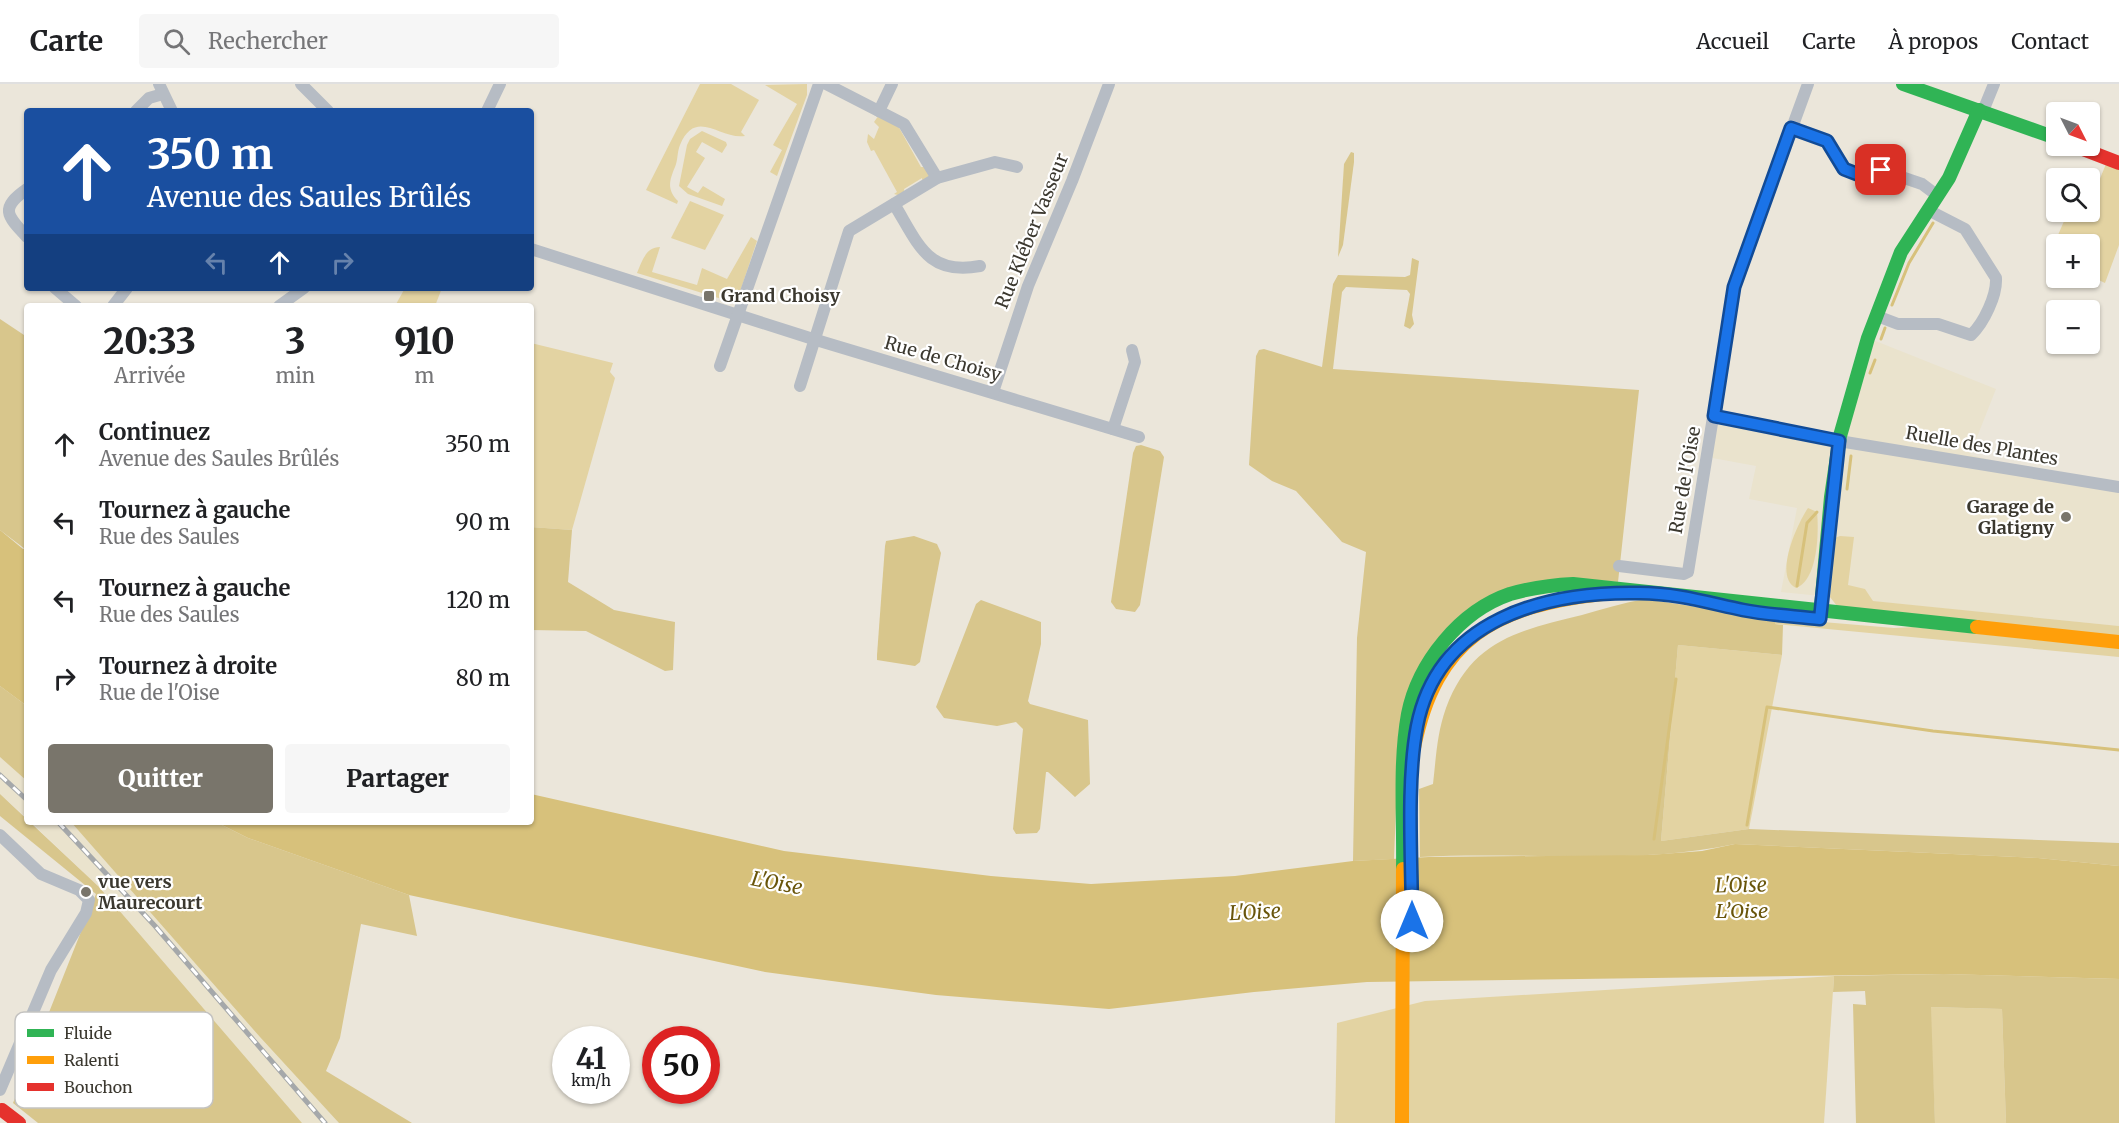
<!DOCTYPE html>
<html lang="fr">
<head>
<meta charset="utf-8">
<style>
  :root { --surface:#fff; --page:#f6f6f6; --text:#202124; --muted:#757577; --line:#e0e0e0; --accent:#79756b }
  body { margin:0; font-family:Merriweather,serif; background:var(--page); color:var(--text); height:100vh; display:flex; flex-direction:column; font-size:22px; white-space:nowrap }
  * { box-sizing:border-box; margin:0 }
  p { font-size:20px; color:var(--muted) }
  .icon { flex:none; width:33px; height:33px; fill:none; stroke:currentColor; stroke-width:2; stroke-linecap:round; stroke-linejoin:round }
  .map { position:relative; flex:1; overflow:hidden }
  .details { position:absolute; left:24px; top:219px; width:510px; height:522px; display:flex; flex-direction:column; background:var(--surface); border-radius:6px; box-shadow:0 2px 4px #0004 }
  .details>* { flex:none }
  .hud { position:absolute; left:24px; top:24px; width:510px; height:183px; border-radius:6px; box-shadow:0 2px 4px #0004; background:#1a4fa0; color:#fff; overflow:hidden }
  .needle { width:39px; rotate:132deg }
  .tools { position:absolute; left:2046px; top:18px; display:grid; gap:12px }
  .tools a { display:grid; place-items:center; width:54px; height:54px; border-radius:6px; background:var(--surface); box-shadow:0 2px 4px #0004; font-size:30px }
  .speed { position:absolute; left:552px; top:942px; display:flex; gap:12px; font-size:30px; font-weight:700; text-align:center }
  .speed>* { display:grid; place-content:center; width:78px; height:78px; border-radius:50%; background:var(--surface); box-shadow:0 2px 4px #0004; line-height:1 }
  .speed small { font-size:15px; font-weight:400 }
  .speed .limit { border:9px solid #d22; background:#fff; color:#111 }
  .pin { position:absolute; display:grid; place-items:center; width:51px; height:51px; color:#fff; margin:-26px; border-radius:12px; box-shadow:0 3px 9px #0006 }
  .me { position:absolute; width:66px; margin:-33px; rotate:0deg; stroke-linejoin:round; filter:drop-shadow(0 0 4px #0008) }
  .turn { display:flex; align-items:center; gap:21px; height:126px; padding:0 24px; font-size:27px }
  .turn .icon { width:78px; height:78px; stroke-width:2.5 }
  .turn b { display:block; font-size:42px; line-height:51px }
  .lanes { display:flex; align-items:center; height:57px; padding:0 24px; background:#0003; justify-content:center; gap:30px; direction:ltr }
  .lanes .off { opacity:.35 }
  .eta { display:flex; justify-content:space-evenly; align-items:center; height:102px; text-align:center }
  .eta b { font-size:36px; font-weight:800; line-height:42px }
  .button { display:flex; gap:12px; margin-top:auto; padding:12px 24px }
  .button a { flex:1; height:69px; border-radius:6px; background:var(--accent); color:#fff; font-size:24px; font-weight:800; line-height:69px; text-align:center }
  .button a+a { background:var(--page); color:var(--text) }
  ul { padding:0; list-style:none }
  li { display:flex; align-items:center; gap:18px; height:78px; padding:0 24px }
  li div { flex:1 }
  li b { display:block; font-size:22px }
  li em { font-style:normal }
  header { display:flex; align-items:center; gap:36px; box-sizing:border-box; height:84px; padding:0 30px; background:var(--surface); border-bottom:2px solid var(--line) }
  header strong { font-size:28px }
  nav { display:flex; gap:33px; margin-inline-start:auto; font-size:21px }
  .search { width:420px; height:54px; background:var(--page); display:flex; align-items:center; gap:15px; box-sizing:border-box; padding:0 21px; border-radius:6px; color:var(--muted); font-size:22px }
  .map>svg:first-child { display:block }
</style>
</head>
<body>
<header>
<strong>Carte</strong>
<div class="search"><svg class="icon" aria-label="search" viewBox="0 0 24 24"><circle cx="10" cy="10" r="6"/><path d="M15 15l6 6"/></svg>Rechercher</div>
<nav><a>Accueil</a><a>Carte</a><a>À propos</a><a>Contact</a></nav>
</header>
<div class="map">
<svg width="2119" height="1039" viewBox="0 0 2119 1039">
  <rect width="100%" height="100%" fill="#ebe6da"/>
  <!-- built -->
  <g fill="#eae3cd">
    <path d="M1868,254L1996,305L1970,371L2119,406V542L1781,508L1797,424L1749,415L1756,382L1707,373L1710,328L1839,357Z"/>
    <path d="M0,673L27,697V734L0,710Z"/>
    <path d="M31,738H71L339,1039H302L99,803Z"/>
  </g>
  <!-- green -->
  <g fill="#e3d3a2">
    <path d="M700,0H731L759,16L741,48L745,52C720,56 696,23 680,61C677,68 678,76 675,83C669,97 667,106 678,117L677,120L646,106Z"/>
    <path d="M807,0V11L777,92L770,88L782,66L773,61L797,20L765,1Z"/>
    <path d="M879,31L897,40L921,83H930L934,90L923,102L922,94L904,105L905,113L894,110L897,108L874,66L871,67L867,58L868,50L874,55L879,43L874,38Z"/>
    <path d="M702,47L726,58L727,61L722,69L702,58L696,68L705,74L687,103L698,109L703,102L725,115L722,122L688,110L679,102L687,61L690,55Z"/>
    <path d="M2106,80L2119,85V161L2105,199L2090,192V160H2056V178L2048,174L2068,128L2085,130L2090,128V119Z"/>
    <path d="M690,117L724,131L705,166L671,154Z"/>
    <path d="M751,153L757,157L740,208L725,216L637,189C642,177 646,163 660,163L652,188L697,201L702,184L727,195Z"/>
    <path d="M405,204H442L435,222H395Z"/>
    <path d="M531,259L613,279L610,288L615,294L572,446L531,443Z"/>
    <path d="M1808,424L1817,428C1819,448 1818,496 1796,504C1773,493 1797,440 1808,424Z"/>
    <path d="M1840,452L1854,453L1848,501L1865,505L1873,517L2119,542V552L1837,522L1830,513L1835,454Z"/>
    <path d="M1775,534L1894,544L1913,543L2119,564V573L1775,540Z"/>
    <path d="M1678,561L1782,571L1749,745L1661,757Z"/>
    <path d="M1834,892L1824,1039H1335L1337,939L1425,917Z"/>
    <path d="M1930,923L2002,925L2006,1039H1935Z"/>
  </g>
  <!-- forest -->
  <g fill="#d8c68c">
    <path d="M1351,68L1354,69V78L1343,161L1338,173L1344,80Z"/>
    <path d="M1412,174L1419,177L1412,231L1414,240L1410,245L1404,242L1410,210L1407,206L1346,203L1342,208L1333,285L1639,306L1618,498L1584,495L1469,526L1399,646L1394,775L1353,777L1357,554L1366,468L1342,458L1296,407L1272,397L1249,381L1256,272L1259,266L1264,265L1322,283L1333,200L1338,191L1405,193L1410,191Z"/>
    <path d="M0,235L27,253L25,465L0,446Z"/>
    <path d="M1141,361L1160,367L1164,373L1140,521L1135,528L1116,525L1111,518L1133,369L1136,362Z"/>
    <path d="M531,443L572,446L568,498L614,526L675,538L673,586L665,587L586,547L531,546Z"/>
    <path d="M914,452L937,460L941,469L920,578L915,582L877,576V571L885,462L886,457Z"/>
    <path d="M1645,515L1775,535V540L1783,541L1782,571L1678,561L1661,757L1749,745L2119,759V782L2038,774L1735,760C1632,782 1524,767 1420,773L1419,705L1433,700C1436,674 1437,649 1446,624C1471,556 1520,546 1582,531C1603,525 1623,519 1645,515Z"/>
    <path d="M981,516L1041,538V560L1028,617L1030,620L1088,636L1090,700L1075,713L1048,688H1046L1040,745L1037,749L1016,750L1013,745L1023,645L1016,638L997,642L944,634L936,623L976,520Z"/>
    <path d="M0,602L27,622V697L0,673Z"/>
    <path d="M0,710L99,803L302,1039H38L13,1019L96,810L0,732Z"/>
    <path d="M71,738H216L248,754L409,811L417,852L361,840L340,954L326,987L412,1039H339L260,953Z"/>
    <path d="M1944,890L2119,895V1039H2006L2002,925L1931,923L1935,1039H1856L1853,920L1866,921L1865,907L1833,908L1834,892Z"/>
  </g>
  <!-- water -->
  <g fill="#d7c17b">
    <path d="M0,446L23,465L27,463V622L0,602Z"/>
    <path d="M531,710L784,767L991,792L1091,800L1235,792L1353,777L1429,773L1649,771L1702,767L1735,760L2038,774L2119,782V895L1944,890L1367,898L1254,908L1109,925L936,911L765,888L409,811L248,754L216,738H531Z"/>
  </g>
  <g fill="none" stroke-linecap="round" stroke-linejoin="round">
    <!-- stream -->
    <g stroke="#d7c17b" stroke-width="3">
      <path d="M1892,221L1909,179L1933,139"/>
      <path d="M1881,255L1885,244"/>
      <path d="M1870,289L1875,276"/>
      <path d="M1847,405L1851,372"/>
      <path d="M1797,502L1807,439L1817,428"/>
      <path d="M1747,741L1767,623L1933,647L2119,666"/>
      <path d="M1654,755L1676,595"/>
    </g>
    <!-- street -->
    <g stroke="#b6bcc4" stroke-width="12">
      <path d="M159,0L172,27"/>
      <path d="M301,0L328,27"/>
      <path d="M826,0L904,40L937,94"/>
      <path d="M136,27L149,14L163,10"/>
      <path d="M487,27L500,0"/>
      <path d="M879,27L892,0"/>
      <path d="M1983,27L1994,0"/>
      <path d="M1791,44L1827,57L1844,85L1862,92L1881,86L1922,100L1938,112"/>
      <path d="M27,105C0,124 6,131 27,153"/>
      <path d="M894,120C918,159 927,192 980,182"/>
      <path d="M531,165L813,255L1139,353"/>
      <path d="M55,204L76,222"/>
      <path d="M113,222L127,204"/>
      <path d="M279,222L304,204"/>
      <path d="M1877,232L1898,240H1938L1971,251C1984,239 1997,211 1996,194L1965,145L1928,126"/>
      <path d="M720,282L819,0"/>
      <path d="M800,302L849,147L937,94L995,78L1017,83"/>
      <path d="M993,308L1028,202L1072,97L1109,0"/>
      <path d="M1714,332L1839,357L2119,403"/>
      <path d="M1113,345L1135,278L1132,266"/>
      <path d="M1619,482L1684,490L1688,488L1734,203L1808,0"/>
      <path d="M0,751L41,790L79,806L89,816L86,829L51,886L0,1006"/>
    </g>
    <!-- fast -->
    <g stroke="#30b455" stroke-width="14">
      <path d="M1903,0L2056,54"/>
      <path d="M1820,534L1831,413L1840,352L1868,254L1901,168L1949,94L1979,26"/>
      <path d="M1403,785C1404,734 1399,680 1408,630C1418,579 1460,527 1510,510C1531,504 1551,501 1573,500L1977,543"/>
    </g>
    <!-- slow -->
    <g stroke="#ff9f0a" stroke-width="14">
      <path d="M1977,543L2119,558"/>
      <path d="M1414,664C1436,554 1495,522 1602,510"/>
      <path d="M1402,1039L1403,785"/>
    </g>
    <!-- jam -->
    <g stroke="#e5322d" stroke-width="14">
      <path d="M2075,62L2119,79"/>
      <path d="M2,1026L19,1039"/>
    </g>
    <!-- rail casing -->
    <g stroke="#a5a8aa" stroke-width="5">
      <g id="rail">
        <path d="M0,691L27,716"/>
        <path d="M58,738L155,842L325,1039"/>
      </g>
    </g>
    <!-- rail -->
    <use href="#rail" stroke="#fff" stroke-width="3" stroke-dasharray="9" stroke-linecap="butt"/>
  </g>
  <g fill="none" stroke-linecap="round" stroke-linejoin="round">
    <!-- route casing -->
    <g stroke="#114b97" stroke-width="15">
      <path id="route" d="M1412,837C1412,778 1406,699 1417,642C1438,535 1545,507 1640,509C1676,509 1709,519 1743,526C1768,531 1794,532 1820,535L1839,357L1714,332L1734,203L1791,44L1827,57L1844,85L1862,92L1881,86"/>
    </g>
    <!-- route -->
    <use href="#route" stroke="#1a73e8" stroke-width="10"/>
  </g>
  <!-- markers -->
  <g fill="#79756b" stroke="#fff" stroke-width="2">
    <rect x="703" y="206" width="12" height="12" rx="3"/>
    <circle cx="2066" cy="433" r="6"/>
    <circle cx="86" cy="808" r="6"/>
  </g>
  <g text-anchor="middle" stroke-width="4.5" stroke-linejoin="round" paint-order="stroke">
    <!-- street labels -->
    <g font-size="18" fill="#3b382f" stroke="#fff">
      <text transform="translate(1032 147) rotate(-68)" y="6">Rue Kléber Vasseur</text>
      <text transform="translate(943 275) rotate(16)" y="6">Rue de Choisy</text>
      <text transform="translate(1982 362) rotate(10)" y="6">Ruelle des Plantes</text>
      <text transform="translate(1685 396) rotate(-80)" y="6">Rue de l'Oise</text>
    </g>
    <!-- poi labels -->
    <g font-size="18" font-weight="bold" fill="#3b382f" stroke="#fff" text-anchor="start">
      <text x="721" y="218">Grand Choisy</text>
      <text x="2054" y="429" text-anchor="end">Garage de<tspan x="2054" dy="21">Glatigny</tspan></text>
      <text x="98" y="804">vue vers<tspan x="98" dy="21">Maurecourt</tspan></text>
    </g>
    <!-- water labels -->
    <g font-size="20" font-style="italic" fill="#69550b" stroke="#fff">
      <text transform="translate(777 799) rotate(11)" y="7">L'Oise</text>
      <text transform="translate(1741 801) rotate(-1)" y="7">L'Oise</text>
      <text x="1742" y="834">L’Oise</text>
      <text transform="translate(1255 828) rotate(-3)" y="7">L'Oise</text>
    </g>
  </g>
  <!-- legend -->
  <rect x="15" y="928" width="198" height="96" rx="9" fill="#fff" stroke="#c4c3c1" stroke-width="1.5"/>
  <rect x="27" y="945" width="27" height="8" fill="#30b455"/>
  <rect x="27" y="972" width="27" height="8" fill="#ff9f0a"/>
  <rect x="27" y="999" width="27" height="8" fill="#e5322d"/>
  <g font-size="16" fill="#3b382f">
    <text x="64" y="955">Fluide</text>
    <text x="64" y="982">Ralenti</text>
    <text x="64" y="1009">Bouchon</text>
  </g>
</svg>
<div class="tools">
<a><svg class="needle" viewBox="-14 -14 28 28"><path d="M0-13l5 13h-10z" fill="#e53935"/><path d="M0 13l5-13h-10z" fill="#757577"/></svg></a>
<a><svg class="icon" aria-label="search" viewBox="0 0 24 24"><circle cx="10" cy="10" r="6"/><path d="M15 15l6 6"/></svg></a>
<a>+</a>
<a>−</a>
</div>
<div class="speed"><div>41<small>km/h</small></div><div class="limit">50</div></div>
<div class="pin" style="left:1881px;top:86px;background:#d93025"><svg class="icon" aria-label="arrive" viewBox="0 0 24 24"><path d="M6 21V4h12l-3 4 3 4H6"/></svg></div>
<svg class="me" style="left:1412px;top:837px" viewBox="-20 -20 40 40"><circle r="19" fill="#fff"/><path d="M0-13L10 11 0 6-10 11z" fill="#1a73e8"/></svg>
<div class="hud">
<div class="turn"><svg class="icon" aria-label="ahead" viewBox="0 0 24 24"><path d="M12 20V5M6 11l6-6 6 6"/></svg><div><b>350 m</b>Avenue des Saules Brûlés</div></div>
<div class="lanes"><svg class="icon off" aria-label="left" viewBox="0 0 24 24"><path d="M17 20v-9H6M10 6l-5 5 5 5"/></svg><svg class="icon" aria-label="ahead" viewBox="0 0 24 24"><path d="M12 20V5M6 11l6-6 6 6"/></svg><svg class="icon off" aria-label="right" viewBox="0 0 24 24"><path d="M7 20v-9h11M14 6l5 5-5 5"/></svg></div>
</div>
<section class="details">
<div class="eta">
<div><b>20:33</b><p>Arrivée</p></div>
<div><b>3</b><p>min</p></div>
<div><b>910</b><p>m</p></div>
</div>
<ul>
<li><svg class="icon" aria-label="ahead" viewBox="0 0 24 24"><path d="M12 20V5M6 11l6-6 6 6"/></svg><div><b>Continuez</b><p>Avenue des Saules Brûlés</p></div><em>350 m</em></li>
<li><svg class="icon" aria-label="left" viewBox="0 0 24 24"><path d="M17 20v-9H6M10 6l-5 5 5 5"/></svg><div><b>Tournez à gauche</b><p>Rue des Saules</p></div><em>90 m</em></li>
<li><svg class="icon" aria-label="left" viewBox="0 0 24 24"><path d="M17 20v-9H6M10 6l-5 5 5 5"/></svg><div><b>Tournez à gauche</b><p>Rue des Saules</p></div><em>120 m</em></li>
<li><svg class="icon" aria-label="right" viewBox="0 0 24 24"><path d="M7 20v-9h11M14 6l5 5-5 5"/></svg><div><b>Tournez à droite</b><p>Rue de l'Oise</p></div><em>80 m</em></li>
</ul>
<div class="button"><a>Quitter</a><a>Partager</a></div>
</section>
</div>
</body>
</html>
